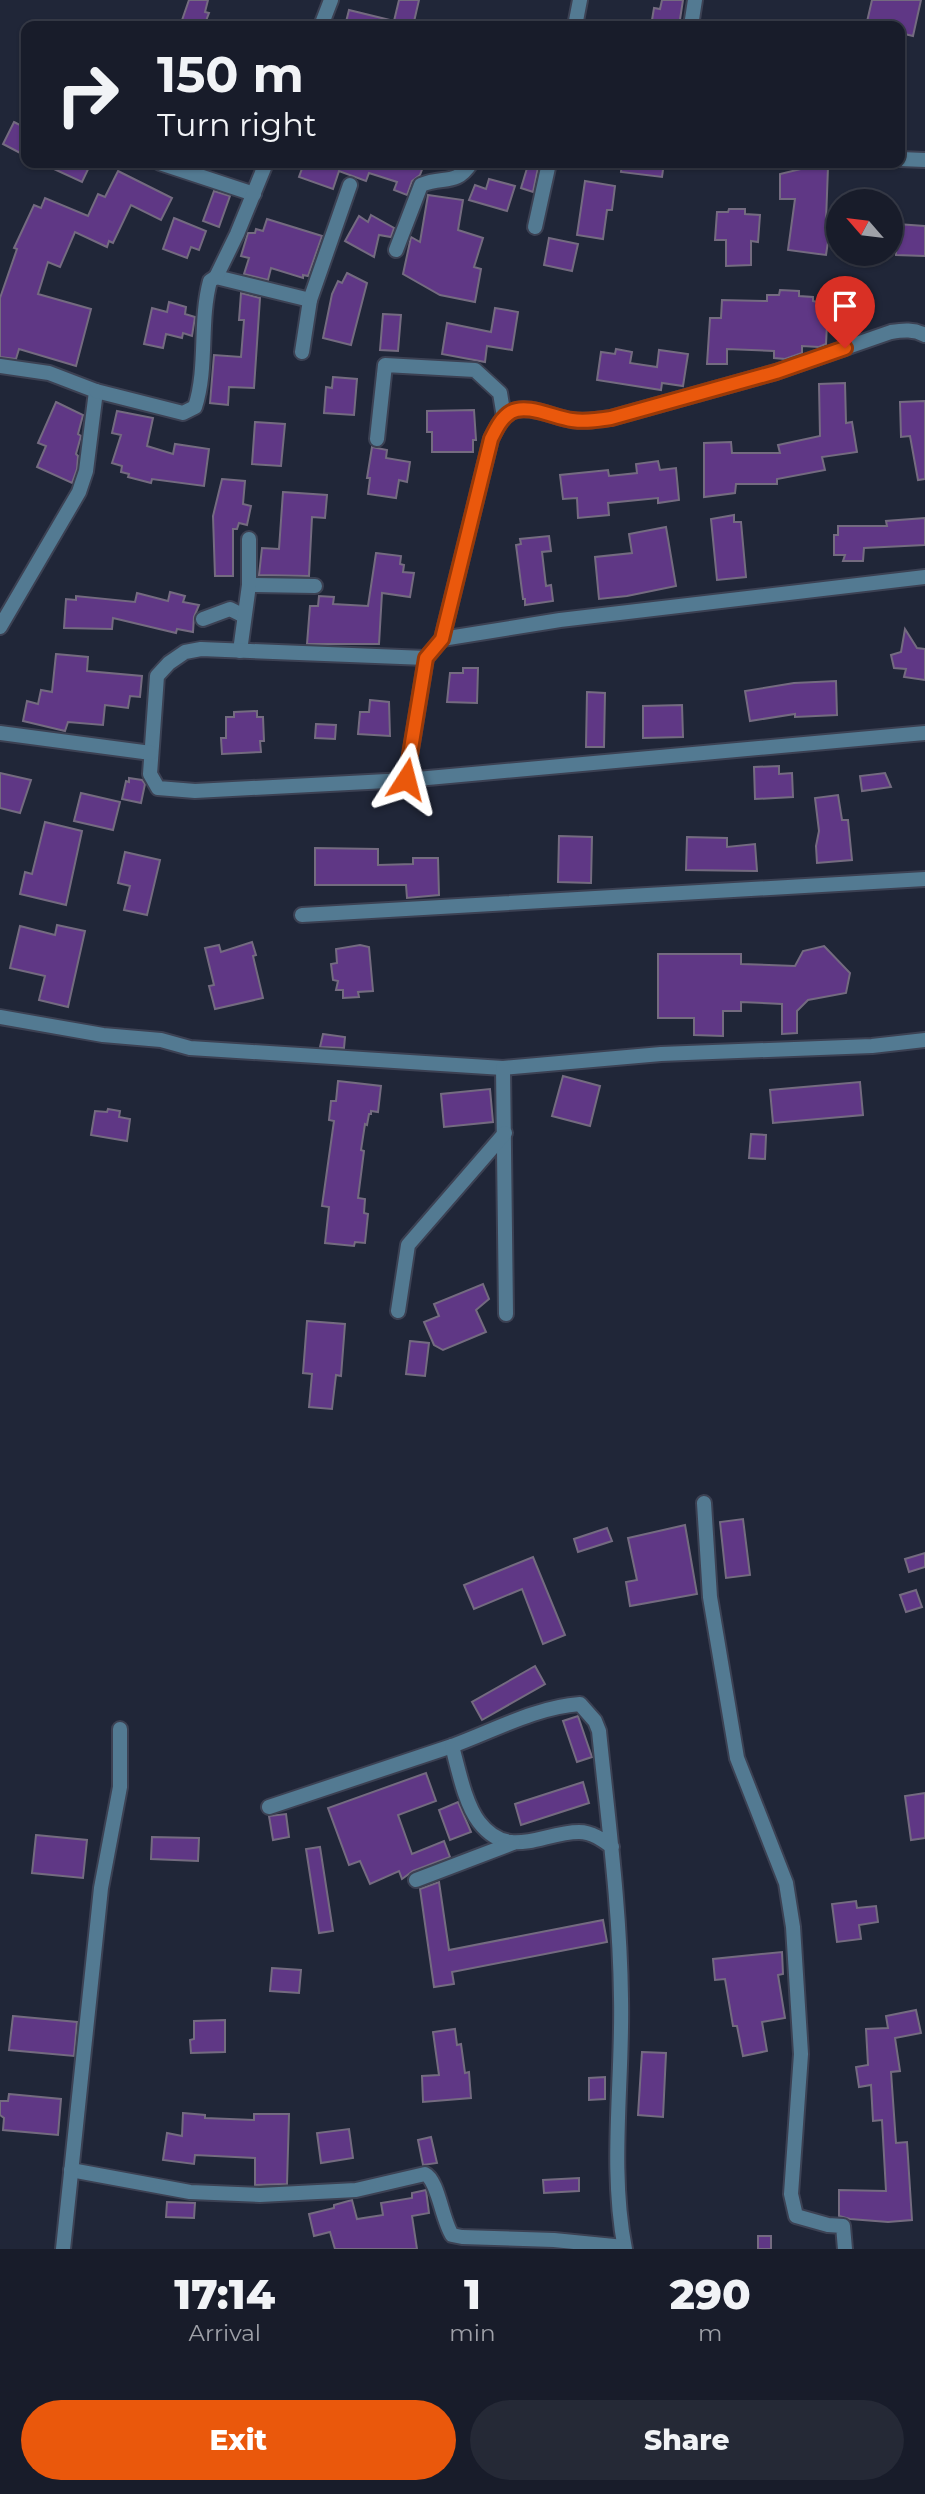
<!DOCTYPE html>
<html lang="en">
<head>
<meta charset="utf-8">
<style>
  :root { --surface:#181c2a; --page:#252936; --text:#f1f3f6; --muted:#9fa1a8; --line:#363a47; --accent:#ea580c }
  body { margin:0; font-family:Montserrat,sans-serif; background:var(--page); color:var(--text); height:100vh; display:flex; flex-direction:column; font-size:26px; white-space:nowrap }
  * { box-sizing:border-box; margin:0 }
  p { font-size:23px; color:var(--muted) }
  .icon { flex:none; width:38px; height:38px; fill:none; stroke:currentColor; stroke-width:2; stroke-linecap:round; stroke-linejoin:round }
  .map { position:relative; height:2249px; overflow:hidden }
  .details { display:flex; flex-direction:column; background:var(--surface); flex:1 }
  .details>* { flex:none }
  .banner { position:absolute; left:21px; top:21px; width:884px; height:147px; border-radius:14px; box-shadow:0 2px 5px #0004,0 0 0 2px var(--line); background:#181c2a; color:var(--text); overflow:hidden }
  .needle { width:46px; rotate:298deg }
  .fabs { position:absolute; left:826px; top:189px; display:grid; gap:14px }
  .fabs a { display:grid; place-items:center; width:77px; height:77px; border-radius:50%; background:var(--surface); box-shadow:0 2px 5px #0004,0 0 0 2px var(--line); font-size:35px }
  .pin { position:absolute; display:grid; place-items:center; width:60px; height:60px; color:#fff; margin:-72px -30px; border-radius:50% 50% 50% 0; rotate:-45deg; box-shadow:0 0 7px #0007 }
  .pin .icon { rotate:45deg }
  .me { position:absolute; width:77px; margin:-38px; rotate:9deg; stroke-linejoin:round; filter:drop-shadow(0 0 5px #0008) }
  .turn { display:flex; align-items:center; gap:24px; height:147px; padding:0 21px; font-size:32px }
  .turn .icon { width:91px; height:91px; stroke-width:2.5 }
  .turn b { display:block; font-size:49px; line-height:60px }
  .eta { display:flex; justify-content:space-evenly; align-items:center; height:119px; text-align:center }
  .eta b { font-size:42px; font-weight:800; line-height:49px }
  .cta { display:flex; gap:14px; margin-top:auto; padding:14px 21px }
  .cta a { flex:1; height:80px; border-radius:42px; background:var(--accent); color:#fff; font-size:28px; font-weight:800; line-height:80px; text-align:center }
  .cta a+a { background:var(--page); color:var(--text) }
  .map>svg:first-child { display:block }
</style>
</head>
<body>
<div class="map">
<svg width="925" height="2249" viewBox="0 0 925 2249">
  <rect width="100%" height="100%" fill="#202638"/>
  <!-- building -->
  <g fill="#5f3785" stroke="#746b80" stroke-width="2">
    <path d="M189,0H208L205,12L209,13L204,26H180Z"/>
    <path d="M399,0H419L413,26H345L349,10L394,21Z"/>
    <path d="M662,0H683L679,26H651L654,8L660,9Z"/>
    <path d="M872,0H921L913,36L900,33V26H866Z"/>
    <path d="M14,122L26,128V156L3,144Z"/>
    <path d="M41,163H91L82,182Z"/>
    <path d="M304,163H410L423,167L420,175L412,181L407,195L394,190L397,182L369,173L366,181L339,171L333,189L299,177Z"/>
    <path d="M622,163H664L662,177L621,172Z"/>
    <path d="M528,165L538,168L533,192L521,188Z"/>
    <path d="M828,167L826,221H831L826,255L788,250L795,199H780V174L805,168Z"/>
    <path d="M118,171L172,198L161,220L131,205L113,243L109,241L107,247L75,232L60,267L48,262L38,294L91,309L76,366L19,349L16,359L0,357V298L17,249L14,248L34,205L41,208L45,198L88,216L98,194L105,197Z"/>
    <path d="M489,179L515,186L507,211L469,200L475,185L486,189Z"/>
    <path d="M585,181L615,186L612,210H607L603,239L577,235Z"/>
    <path d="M214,191L230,196L219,227L203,221Z"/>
    <path d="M428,195L463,200L458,230L483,238L474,267L481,269L475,302L440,295L403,274L411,237L420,242Z"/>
    <path d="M729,209H745V214L760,215L758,242L751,241V265L726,266V240H715L717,212H728Z"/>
    <path d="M371,215L394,228L391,237L379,235L374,257L345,241L359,216L368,222Z"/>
    <path d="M174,218L206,231L199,250L191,247L187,258L163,249Z"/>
    <path d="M267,219L322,236L308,276L303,275V278L271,268L268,280L244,274L249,258L241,256L248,233H255L256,229L263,231Z"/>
    <path d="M897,224L925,226V256L896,255Z"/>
    <path d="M549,238L578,244L572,271L544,265Z"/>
    <path d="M347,273L367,283L351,345L323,338L332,294L338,281L342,283Z"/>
    <path d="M780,290L799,291V296L813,297V301L817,302V305H828L826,344L819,347L802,346V353L785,359L774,358V351L727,349V364H707L710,318H721L722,300L767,301V295H779Z"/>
    <path d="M241,293L260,298L254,388L229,387L228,405L210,403L214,355L241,357L244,320H239Z"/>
    <path d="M169,302L186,307L185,314L195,317L192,336L183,333L182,338L166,334L163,348L144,344L152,308L167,312Z"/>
    <path d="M495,308L518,312L512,350L487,346L485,362L442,354L447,323L491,332Z"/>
    <path d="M383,314L401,315L398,351L380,350Z"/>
    <path d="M616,349L632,352L630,363L657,367L659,350L688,354L683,386L662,383L661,390L597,380L601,352L615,354Z"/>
    <path d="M333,377L357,379L354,415L324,413L326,387L332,388Z"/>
    <path d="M845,383L846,423L852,422L857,452L822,457L825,470L777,479V484H736L735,493L704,497V443L731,442L732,453H780L778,445L820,436L819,384Z"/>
    <path d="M925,401V479L918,480L910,436L901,437L900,402Z"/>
    <path d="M56,402L83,415L78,434L81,436L76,454L78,456L77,469L72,483L37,467L46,446L38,443Z"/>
    <path d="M474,410L476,440H473V452H432V432H427V411Z"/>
    <path d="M117,411L153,418L147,446L173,454L175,444L209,449L204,486L152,479L151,483L128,477L129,474L121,472L122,466L112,463L121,435L112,433Z"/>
    <path d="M255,422L285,424L281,466L252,464Z"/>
    <path d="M372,447L387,450L386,458L410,462L407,482L399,480L396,498L368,494L370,478H367Z"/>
    <path d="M658,461L660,470L676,468L679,500L658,503V498L608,503L609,515L578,518L577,498L563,499L560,475L608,470L609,476L637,473L636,464Z"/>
    <path d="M222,479L245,481L243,504L251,506L247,525L239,523L237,529H233V576H215L213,516Z"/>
    <path d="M283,492L327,495L325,518L312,517L309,576L259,575L262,548L279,549Z"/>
    <path d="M734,515V522H741L746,577L717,580L711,519Z"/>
    <path d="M925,518V545L864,548L863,561H843L845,555H834V535H838V526H887L886,521Z"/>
    <path d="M666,527L676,586L627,596L599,599L595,557L632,553L629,534Z"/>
    <path d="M549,536L551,551L542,552L546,586L551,585L553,601L525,605V599H523L516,545L521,544L520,539Z"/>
    <path d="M376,553L401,556L400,564L404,565L403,572L414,573L410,597L382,593L379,644H307L310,606H318L319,596L334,597L333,604L368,606Z"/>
    <path d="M170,592L185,596L183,602L199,605L194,617L193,632L177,629L176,633L113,618L112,629L64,628L66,599L76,600V596L135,602L137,593L168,601Z"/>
    <path d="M905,629L917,648L925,649V680L904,677L906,669L894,668L891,655L901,652Z"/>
    <path d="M56,654L88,657L87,671L142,676L140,697L130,696L128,708L105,705L103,725L68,722L65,731L23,721L27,701L38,704L41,690L52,692Z"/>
    <path d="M463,668H478L477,703L447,702L450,673H463Z"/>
    <path d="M836,681L837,715L795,717V714L750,721L745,691L794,683Z"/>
    <path d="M587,692L605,693L604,747H586Z"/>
    <path d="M370,700L389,702L390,736L358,734L360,712H369Z"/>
    <path d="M682,705L683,737L643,738V706Z"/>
    <path d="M257,711V717H263L264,741H260L261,752L222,754L221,738H226V717H234V712Z"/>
    <path d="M316,724L336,725L335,739L315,738Z"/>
    <path d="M779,766V774L792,773L793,797L755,799L754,767Z"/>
    <path d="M0,773L31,780L20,813L0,808Z"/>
    <path d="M885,773L891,787L862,791L860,776Z"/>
    <path d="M129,778L142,780L145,784L141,803L122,799L126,781L129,782Z"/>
    <path d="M81,793L120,802L113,830L74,821Z"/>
    <path d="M838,795L842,820H848L852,860L817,863L816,846L819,831L815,798Z"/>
    <path d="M45,822L82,831L66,905L20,894L25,872L32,874Z"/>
    <path d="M559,836L592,837L591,883L558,882Z"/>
    <path d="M687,837L727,838V847L755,844L757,871L686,870Z"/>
    <path d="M315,848L378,849V865L413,864V858H438L439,895L407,898L406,885H315Z"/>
    <path d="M125,852L160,860L147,915L124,910L130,886L118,883Z"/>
    <path d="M57,925L85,931L68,1007L39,1000L45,976L10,968L20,926L55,935Z"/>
    <path d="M252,942L256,955L253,956L263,998L215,1009L209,986L214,985L205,948L219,945L221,952Z"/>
    <path d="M360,945L369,947L373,991L358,992L359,997L343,998V990H336L338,981L333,980L331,964L337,963L336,949Z"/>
    <path d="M824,946L850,973L846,993L808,1000L797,1011V1033L782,1034V1004L741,1002V1011H723V1036L694,1035V1018H658V954H741V964L795,966L803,951Z"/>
    <path d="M323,1034L345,1037L344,1048L320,1047Z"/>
    <path d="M563,1076L600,1086L590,1126L552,1116Z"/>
    <path d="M338,1081L381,1086L378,1112L371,1111V1114H369L367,1125L365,1124L361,1150L364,1151L358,1198L365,1199L364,1213L368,1214L365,1243L355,1242L354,1246L325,1243L329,1207L322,1206L334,1121L329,1120L331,1101H336Z"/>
    <path d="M860,1082L863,1115L773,1123L770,1090Z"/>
    <path d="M490,1089L493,1122L444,1127L441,1094Z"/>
    <path d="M108,1109L120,1111L119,1117L130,1119L127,1141L91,1135L95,1111L107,1112Z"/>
    <path d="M751,1134L766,1135L765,1159L749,1158Z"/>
    <path d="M483,1284L489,1299L476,1310L486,1332L443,1350L434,1345L424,1322L439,1316L434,1304Z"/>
    <path d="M307,1321L345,1324L341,1376L336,1375L332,1409L309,1407L312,1374L303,1373Z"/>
    <path d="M410,1341L429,1343L425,1376L406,1374Z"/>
    <path d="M743,1519L750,1575L726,1578L720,1522Z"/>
    <path d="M685,1525L697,1594L630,1606L626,1582L637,1580L628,1538Z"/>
    <path d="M607,1528L612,1541L578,1552L574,1539Z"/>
    <path d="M925,1553V1567L909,1572L905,1559Z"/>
    <path d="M533,1557L565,1635L543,1644L522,1589L474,1609L464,1585Z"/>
    <path d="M916,1590L922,1607L906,1612L900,1595Z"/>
    <path d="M535,1666L545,1684L482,1720L472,1702Z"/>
    <path d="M578,1716L592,1757L577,1762L563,1721Z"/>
    <path d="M426,1773L436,1801L398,1815L412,1854L444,1841L450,1857L413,1871L402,1879L399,1871L370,1884L360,1861L349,1865L328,1808Z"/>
    <path d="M583,1782L589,1803L521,1825L515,1804Z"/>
    <path d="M925,1793V1838L911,1840L905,1796Z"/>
    <path d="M458,1802L471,1832L450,1840L439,1810Z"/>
    <path d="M286,1814L289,1837L273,1840L269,1816Z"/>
    <path d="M36,1835L87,1840L83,1878L32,1873Z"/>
    <path d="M152,1837L199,1838L198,1861L151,1859Z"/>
    <path d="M320,1847L333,1931L319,1933L306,1849Z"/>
    <path d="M439,1882L449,1950L603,1920L607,1942L452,1972L454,1984L434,1987L420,1889Z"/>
    <path d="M856,1901L857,1908L876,1906L878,1922L859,1925L861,1939L837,1942L832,1904Z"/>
    <path d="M782,1952L783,1974L778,1975L785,2018L762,2022L767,2051L743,2056L737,2026H733L725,1979L715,1980L713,1959Z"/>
    <path d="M272,1968L301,1970L299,1993L270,1991Z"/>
    <path d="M916,2010L921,2033L895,2038L900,2071L891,2072L896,2143L907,2142L912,2220L888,2222L850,2219L839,2216V2190L886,2191L882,2120L873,2121L871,2085L859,2087L856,2067L868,2065L866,2029L888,2028L886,2016Z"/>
    <path d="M13,2016L77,2022L74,2056L9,2050Z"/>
    <path d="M225,2020V2052L191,2053L190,2040L194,2039V2021Z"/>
    <path d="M455,2029L457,2045L461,2044L465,2073L469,2072L471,2098L423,2102L422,2076L439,2075L433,2032Z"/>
    <path d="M642,2052L666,2053L663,2117L638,2115Z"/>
    <path d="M605,2077V2099L589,2100V2078Z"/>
    <path d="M9,2094L61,2099L58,2135L3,2130L4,2118L0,2115V2101H8Z"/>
    <path d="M183,2113L205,2115V2118L254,2120V2114H289L287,2184L255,2185V2158L195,2155L194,2164L163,2160L167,2133L182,2136Z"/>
    <path d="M349,2129L353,2158L321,2163L317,2133Z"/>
    <path d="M431,2137L437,2163L423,2165L418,2140Z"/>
    <path d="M579,2178V2191L544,2193L543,2180Z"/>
    <path d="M426,2190L429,2213L412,2216L417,2249H335L330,2232L314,2236L309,2214L334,2208V2205L352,2200L357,2219L383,2215L381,2203L412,2198V2193Z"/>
    <path d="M167,2202L195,2203L194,2218L166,2217Z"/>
    <rect x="758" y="2236" width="13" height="13"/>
  </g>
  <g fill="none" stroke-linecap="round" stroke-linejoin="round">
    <!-- minor casing -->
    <g stroke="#3c4153" stroke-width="18">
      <g id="minor">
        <path d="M321,26L331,0"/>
        <path d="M575,26L580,0"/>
        <path d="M691,26L695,0"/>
        <path d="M900,159L925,160"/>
        <path d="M160,163L254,194"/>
        <path d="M535,227L549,163"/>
        <path d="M396,250L421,185C444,175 455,187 471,163"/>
        <path d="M216,277L310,300"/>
        <path d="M302,352L310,300L350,185"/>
        <path d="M0,366L49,373L96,391L86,471L79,492L0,627"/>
        <path d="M96,391L183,413L195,407C208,367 199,322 210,281L216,277L237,234L266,163"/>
        <path d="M377,439L385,365L475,370L500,393L504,417"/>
        <path d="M249,585L315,586"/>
        <path d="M203,619L230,609L244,616"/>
        <path d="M442,639L560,620L925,577"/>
        <path d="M240,651L249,585V539"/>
        <path d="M426,658L201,649L185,652L169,663L157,676L150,774L158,788L195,791L406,780L925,733"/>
        <path d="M0,733L151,753"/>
        <path d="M406,780L426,658L442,639L491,439C496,429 501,418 511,412C527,403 555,418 572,420C586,422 598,420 611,418L776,372L891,332C903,330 914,329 925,335"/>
        <path d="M302,915L925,879"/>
        <path d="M0,1017L103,1035L161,1040L190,1048L503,1068L661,1054L872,1046L925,1040"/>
        <path d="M503,1068L506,1314"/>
        <path d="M398,1311L408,1245L505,1133"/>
        <path d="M704,1503L710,1597L737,1758L786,1883L793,1927L801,2054L791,2194L796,2216L828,2225L843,2226L845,2249"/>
        <path d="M269,1807L452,1746"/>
        <path d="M612,1847C603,1840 592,1832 579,1832C542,1832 509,1861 479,1822C465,1804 458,1768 452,1746C493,1731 536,1707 580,1704L595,1721L599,1731C608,1820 620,1908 621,1998C623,2080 609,2168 625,2249"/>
        <path d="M416,1880L513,1843"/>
        <path d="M71,2170L190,2192L260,2195L356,2190L425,2174C438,2180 442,2220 452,2235L462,2237L554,2240L624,2247"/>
        <path d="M63,2249L101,1888L120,1787V1729"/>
      </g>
    </g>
    <!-- minor -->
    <use href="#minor" stroke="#537a92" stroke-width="14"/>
  </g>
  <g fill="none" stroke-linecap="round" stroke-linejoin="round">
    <!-- route casing -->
    <g stroke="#983908" stroke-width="18">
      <path id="route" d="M406,779L426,658L442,639L491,439C496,429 501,418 511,412C527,403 555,418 572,420C586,422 598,420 611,418L776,372L845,348"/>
    </g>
    <!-- route -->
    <use href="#route" stroke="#ea580c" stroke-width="12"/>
  </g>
</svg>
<div class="fabs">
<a><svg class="needle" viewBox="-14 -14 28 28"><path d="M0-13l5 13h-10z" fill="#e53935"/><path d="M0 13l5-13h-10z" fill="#9fa1a8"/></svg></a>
</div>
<div class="pin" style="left:845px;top:348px;background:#d93025"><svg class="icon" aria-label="arrive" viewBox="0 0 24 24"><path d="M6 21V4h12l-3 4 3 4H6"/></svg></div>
<svg class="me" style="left:406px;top:779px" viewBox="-20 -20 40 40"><path d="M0-17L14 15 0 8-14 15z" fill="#ea580c" stroke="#fff" stroke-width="4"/></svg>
<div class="banner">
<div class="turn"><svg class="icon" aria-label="right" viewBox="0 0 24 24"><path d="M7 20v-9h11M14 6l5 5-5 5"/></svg><div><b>150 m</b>Turn right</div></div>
</div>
</div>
<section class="details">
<div class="eta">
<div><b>17:14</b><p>Arrival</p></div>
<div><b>1</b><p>min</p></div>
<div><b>290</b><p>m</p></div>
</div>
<div class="cta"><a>Exit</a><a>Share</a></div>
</section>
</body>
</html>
